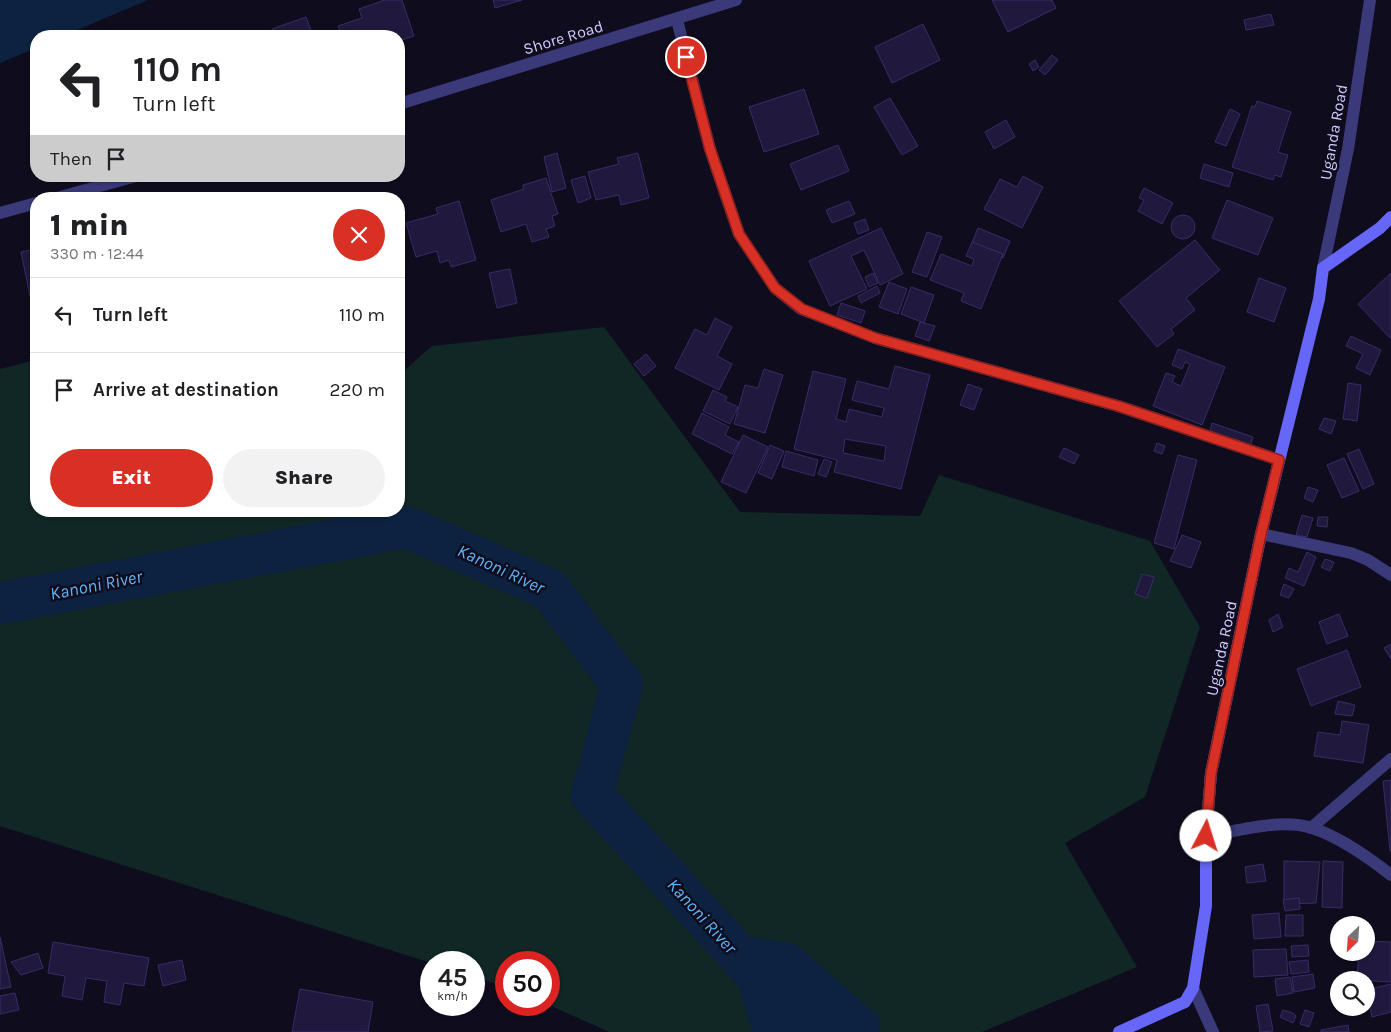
<!DOCTYPE html>
<html lang="en">
<head>
<meta charset="utf-8">
<style>
  :root { --surface:#fff; --page:#f2f2f2; --text:#202124; --muted:#757577; --line:#e0e0e0; --accent:#d93025 }
  body { margin:0; font-family:Karla,sans-serif; background:var(--page); color:var(--text); height:100vh; display:flex; flex-direction:column; font-size:19px; white-space:nowrap }
  * { box-sizing:border-box; margin:0 }
  p { font-size:16px; color:var(--muted) }
  .icon { flex:none; width:28px; height:28px; fill:none; stroke:currentColor; stroke-width:2; stroke-linecap:round; stroke-linejoin:round }
  .map { position:relative; flex:1; overflow:hidden }
  .details { position:absolute; left:30px; top:192px; width:375px; height:325px; display:flex; flex-direction:column; background:var(--surface); border-radius:20px; box-shadow:0 1px 4px #0004 }
  .details>* { flex:none }
  .hud { position:absolute; left:30px; top:30px; width:375px; height:152px; border-radius:20px; box-shadow:0 1px 4px #0004; background:#fff; color:var(--text); overflow:hidden }
  .needle { width:32px; rotate:205deg }
  .buttons { position:absolute; left:1330px; top:916px; display:grid; gap:10px }
  .buttons a { display:grid; place-items:center; width:45px; height:45px; border-radius:50%; background:var(--surface); box-shadow:0 1px 4px #0004; font-size:25px }
  .speed { position:absolute; left:420px; top:951px; display:flex; gap:10px; font-size:25px; font-weight:700; text-align:center }
  .speed>* { display:grid; place-content:center; width:65px; height:65px; border-radius:50%; background:var(--surface); box-shadow:0 1px 4px #0004; line-height:1 }
  .speed small { font-size:12px; font-weight:400 }
  .speed .limit { border:8px solid #d22; background:#fff; color:#111 }
  .pin { position:absolute; display:grid; place-items:center; width:42px; height:42px; color:#fff; margin:-21px; border:2px solid #fff; border-radius:50%; box-shadow:0 1px 5px #0007 }
  .me { position:absolute; width:55px; margin:-28px; rotate:5deg; stroke-linejoin:round; filter:drop-shadow(0 0 4px #0008) }
  .turn { display:flex; align-items:center; gap:18px; height:105px; padding:0 20px; font-size:22px }
  .turn .icon { width:65px; height:65px; stroke-width:2.5 }
  .turn b { display:block; font-size:35px; line-height:42px }
  .then { display:flex; align-items:center; height:48px; padding:0 20px; background:#0003; gap:10px; font-size:19px }
  .round { display:grid; place-items:center; flex:none; width:52px; height:52px; border-radius:26px; background:var(--page) }
  .head { display:flex; align-items:center; justify-content:space-between; height:85px; padding:0 20px }
  h1 { font-size:30px; font-weight:800; line-height:38px }
  .button { display:flex; gap:10px; margin-top:auto; padding:10px 20px }
  .button a { flex:1; height:58px; border-radius:30px; background:var(--accent); color:#fff; font-size:20px; font-weight:800; line-height:58px; text-align:center }
  .button a+a { background:var(--page); color:var(--text) }
  ul { padding:0; list-style:none }
  li { display:flex; align-items:center; gap:15px; height:75px; padding:0 20px; border-top:1px solid var(--line) }
  li div { flex:1 }
  li b { display:block; font-size:19px }
  li em { font-style:normal }
  .map>svg:first-child { display:block }
</style>
</head>
<body>
<div class="map">
<svg width="1391" height="1032" viewBox="0 0 1391 1032">
  <rect width="100%" height="100%" fill="#0f0c1d"/>
  <!-- green -->
  <path fill="#102725" d="M604,327L740,512L920,516L939,475L1150,541L1200,627L1145,797L1065,843L1137,967L982,1032H609L549,1005V962H506V987L474,977V962L431,963L0,826V369L36,360V511H399V375L432,346Z"/>
  <!-- water -->
  <g fill="#0d2240">
    <path d="M0,0H148L63,36H36V48L0,63Z"/>
    <path d="M724,933L796,944L880,1018L879,1032H752Z"/>
  </g>
  <g fill="none" stroke-linecap="round" stroke-linejoin="round">
    <!-- river -->
    <path stroke="#0d2240" stroke-width="42" d="M0,603L406,527L549,589L622,684L592,795L809,1032"/>
  </g>
  <!-- building -->
  <g fill="#20193d" stroke="#372c68" fill-rule="evenodd">
    <path d="M385,0H402L414,36L399,41V36H342L338,26L362,18L359,9Z"/>
    <path d="M493,0H522L495,8Z"/>
    <path d="M992,0H1052L1056,8L1008,32Z"/>
    <path d="M1271,14L1274,25L1246,30L1244,20Z"/>
    <path d="M306,17L313,36H275L272,29Z"/>
    <path d="M923,24L940,60L892,83L875,47Z"/>
    <path d="M1052,55L1058,60L1045,75L1039,70Z"/>
    <path d="M1035,60L1039,67L1033,71L1029,64Z"/>
    <path d="M804,89L819,134L764,152L749,107Z"/>
    <path d="M890,98L918,146L902,155L874,107Z"/>
    <path d="M1257,101L1291,112L1278,152L1288,155L1281,177L1275,175L1273,180L1232,167L1252,106L1255,107Z"/>
    <path d="M1230,109L1240,114L1226,146L1215,142Z"/>
    <path d="M1006,120L1015,137L994,149L985,132Z"/>
    <path d="M838,145L849,171L801,190L790,164Z"/>
    <path d="M557,153L566,188L552,192L544,157Z"/>
    <path d="M638,153L649,198L621,205L619,195L596,200L588,172L619,164L617,158Z"/>
    <path d="M1204,164L1233,173L1229,187L1200,178Z"/>
    <path d="M585,176L591,198L578,203L571,180Z"/>
    <path d="M1023,176L1043,187L1022,228L984,209L1000,179L1017,187Z"/>
    <path d="M546,178L558,214L552,216L555,226L546,229L549,237L532,242L526,224L501,232L491,200L524,189L523,185Z"/>
    <path d="M1144,188L1173,203L1162,224L1138,211L1144,200L1139,198Z"/>
    <path d="M1227,200L1273,218L1258,255L1212,238Z"/>
    <path d="M459,201L476,260L451,267L449,260L440,263L437,251L416,257L406,223L438,214L436,208Z"/>
    <path d="M849,201L855,214L832,223L826,210Z"/>
    <circle cx="1183" cy="227" r="12"/>
    <path d="M865,219L869,230L858,234L854,223Z"/>
    <path d="M881,228L903,274L880,285L864,250L851,256L867,289L830,306L809,261Z"/>
    <path d="M978,228L1010,241L1003,258L971,245Z"/>
    <path d="M927,232L942,237L927,277L912,272Z"/>
    <path d="M1195,240L1220,270L1186,298L1195,310L1171,329L1174,334L1157,347L1119,301Z"/>
    <path d="M972,242L1003,254L981,309L961,301L964,293L930,280L941,254L972,266L974,259L966,256Z"/>
    <path d="M36,249V294L30,296L21,252Z"/>
    <path d="M510,269L517,303L497,308L489,273Z"/>
    <path d="M873,273L878,283L869,287L865,277Z"/>
    <path d="M1391,273V339L1358,304Z"/>
    <path d="M1259,278L1286,288L1274,322L1247,312Z"/>
    <path d="M889,282L907,289L898,314L879,307Z"/>
    <path d="M877,286L880,293L861,303L858,296Z"/>
    <path d="M911,287L934,295L924,323L901,314Z"/>
    <path d="M841,303L865,311L861,323L837,315Z"/>
    <path d="M715,318L732,327L717,356L732,364L719,390L675,368L695,329L707,335Z"/>
    <path d="M920,322L935,326L929,341L915,336Z"/>
    <path d="M1351,336L1381,350L1370,375L1356,368L1363,354L1346,346Z"/>
    <path d="M1178,349L1225,367L1202,425L1153,406L1166,373L1175,376L1172,382L1181,386L1190,364L1185,362L1182,369L1172,365Z"/>
    <path d="M646,354L656,366L644,376L634,364Z"/>
    <path d="M895,366L930,375L901,489L834,472L837,460L794,449L813,371L846,379L836,419L846,422L849,409L882,417L884,408L852,400L857,381L889,389ZM845,439L886,446L884,461L843,453Z"/>
    <path d="M764,369L783,375L765,433L734,424L745,385L758,388Z"/>
    <path d="M1348,383L1361,385L1357,421L1343,419Z"/>
    <path d="M968,384L982,389L974,410L960,405Z"/>
    <path d="M713,390L727,397L725,401L738,407L730,424L703,411Z"/>
    <path d="M702,413L729,427L725,435L739,442L732,454L692,434Z"/>
    <path d="M1324,418L1336,421L1331,434L1319,429Z"/>
    <path d="M1212,423L1253,437L1250,447L1209,435Z"/>
    <path d="M743,435L768,447L746,493L721,482Z"/>
    <path d="M1157,443L1165,446L1162,454L1154,451Z"/>
    <path d="M770,445L784,451L772,479L758,473Z"/>
    <path d="M1064,448L1079,455L1074,464L1059,457Z"/>
    <path d="M1359,449L1374,484L1363,489L1347,454Z"/>
    <path d="M786,451L818,460L814,476L782,467Z"/>
    <path d="M1178,455L1197,460L1174,549L1154,543Z"/>
    <path d="M1344,458L1359,491L1342,498L1327,465Z"/>
    <path d="M824,459L832,462L826,477L818,474Z"/>
    <path d="M1308,487L1318,490L1313,502L1304,498Z"/>
    <path d="M1302,515L1313,518L1307,537L1296,535Z"/>
    <path d="M1318,517H1328L1327,527L1317,526Z"/>
    <path d="M1182,535L1201,542L1191,568L1170,561Z"/>
    <path d="M1307,552L1316,557L1304,586L1285,578L1289,568L1298,572Z"/>
    <path d="M1325,559L1334,562L1330,571L1321,567Z"/>
    <path d="M1142,574L1154,577L1147,598L1135,594Z"/>
    <path d="M1284,584L1294,589L1289,598L1280,595Z"/>
    <path d="M1278,614L1283,627L1273,632L1269,620Z"/>
    <path d="M1339,614L1348,636L1327,644L1319,622Z"/>
    <path d="M1391,644V659L1384,648Z"/>
    <path d="M1347,650L1361,687L1311,706L1297,669Z"/>
    <path d="M1338,701L1355,705L1352,716L1335,714Z"/>
    <path d="M1342,721L1369,725L1363,763L1314,756L1318,732L1340,735Z"/>
    <path d="M1391,780V851H1390L1383,781Z"/>
    <path d="M1284,861L1320,862L1316,903L1284,904Z"/>
    <path d="M1323,861L1343,862L1342,908L1322,907Z"/>
    <path d="M1263,864L1266,881L1247,883L1245,867Z"/>
    <path d="M1299,898L1300,909L1285,911L1283,900Z"/>
    <path d="M1279,913L1281,937L1254,939L1252,915Z"/>
    <path d="M1286,915H1303V936H1285Z"/>
    <path d="M0,937L11,987L0,989Z"/>
    <path d="M1366,941L1391,942V982L1357,980L1359,952H1366Z"/>
    <path d="M53,942L149,958L144,986L124,983L120,1005L104,1002L107,981L86,978L82,1000L62,996L65,976L48,973Z"/>
    <path d="M1308,945L1309,956L1292,957L1291,946Z"/>
    <path d="M1286,949L1288,975L1254,977L1253,950Z"/>
    <path d="M38,953L43,968L21,975L11,962Z"/>
    <path d="M182,960L186,980L163,986L158,965Z"/>
    <path d="M1308,960L1309,972L1291,974L1289,962Z"/>
    <path d="M1313,974L1315,988L1294,992L1292,977Z"/>
    <path d="M1290,977L1293,993L1277,996L1275,979Z"/>
    <path d="M1391,984V1012L1372,1017L1368,998L1376,996L1374,988Z"/>
    <path d="M300,989L373,1002L368,1032H292Z"/>
    <path d="M15,993L19,1010L0,1014V996Z"/>
    <path d="M1268,1004L1273,1031L1260,1032L1256,1006Z"/>
    <path d="M1283,1010L1293,1013L1296,1016L1293,1023L1280,1017Z"/>
    <path d="M1305,1010L1314,1013L1309,1027L1300,1024Z"/>
    <path d="M1348,1025L1349,1032H1321V1030Z"/>
  </g>
  <g fill="none" stroke-linecap="round" stroke-linejoin="round">
    <!-- minor -->
    <g stroke="#3a397a" stroke-width="12">
      <path d="M677,20L710,149L739,234L775,288L801,309L875,338L1118,406L1279,460"/>
      <path d="M399,104L736,0"/>
      <path d="M53,199L136,176"/>
      <path d="M0,213L36,203"/>
      <path d="M1323,268L1348,149L1370,0"/>
      <path d="M1261,534L1351,553L1368,560L1391,575"/>
      <path d="M1311,828L1391,759"/>
      <path d="M1206,836C1238,831 1280,818 1312,828C1340,837 1368,857 1391,875"/>
      <path d="M1193,988L1213,1032"/>
    </g>
    <!-- secondary -->
    <path stroke="#6666f9" stroke-width="12" d="M1119,1032L1185,1002L1193,988L1206,906V836L1211,773L1261,534L1319,299L1323,268L1380,228L1391,217"/>
  </g>
  <g fill="none" stroke-linecap="round" stroke-linejoin="round">
    <!-- route casing -->
    <g stroke="#8d1f18" stroke-width="12">
      <path id="route" d="M686,57L710,149L739,234L775,288L802,309L875,338L1118,406L1279,460L1261,534L1211,773L1206,836"/>
    </g>
    <!-- route -->
    <use href="#route" stroke="#d93025" stroke-width="9"/>
  </g>
  <g text-anchor="middle" stroke-width="5" stroke-linejoin="round" paint-order="stroke">
    <!-- street labels -->
    <g font-size="16" fill="#cfcbfd" stroke="#0f0c1d">
      <text transform="translate(563 37) rotate(-17)" y="6">Shore Road</text>
      <text transform="translate(1333 132) rotate(-80)" y="6">Uganda Road</text>
      <text transform="translate(1221 648) rotate(-78)" y="6">Uganda Road</text>
    </g>
    <!-- water labels -->
    <g font-size="18" font-style="italic" fill="#5db4f8" stroke="#0f0c1d">
      <text transform="translate(501 569) rotate(25)" y="6">Kanoni River</text>
      <text transform="translate(96 585) rotate(-11)" y="6">Kanoni River</text>
      <text transform="translate(702 916) rotate(48)" y="6">Kanoni River</text>
    </g>
  </g>
</svg>
<div class="buttons">
<a><svg class="needle" viewBox="-14 -14 28 28"><path d="M0-13l5 13h-10z" fill="#e53935"/><path d="M0 13l5-13h-10z" fill="#757577"/></svg></a>
<a><svg class="icon" aria-label="search" viewBox="0 0 24 24"><circle cx="10" cy="10" r="6"/><path d="M15 15l6 6"/></svg></a>
</div>
<div class="speed"><div>45<small>km/h</small></div><div class="limit">50</div></div>
<div class="pin" style="left:686px;top:57px;background:#d93025"><svg class="icon" aria-label="arrive" viewBox="0 0 24 24"><path d="M6 21V4h12l-3 4 3 4H6"/></svg></div>
<svg class="me" style="left:1206px;top:836px" viewBox="-20 -20 40 40"><circle r="19" fill="#fff"/><path d="M0-13L10 11 0 6-10 11z" fill="#d93025"/></svg>
<div class="hud">
<div class="turn"><svg class="icon" aria-label="left" viewBox="0 0 24 24"><path d="M17 20v-9H6M10 6l-5 5 5 5"/></svg><div><b>110 m</b>Turn left</div></div>
<div class="then">Then<svg class="icon" aria-label="arrive" viewBox="0 0 24 24"><path d="M6 21V4h12l-3 4 3 4H6"/></svg></div>
</div>
<section class="details">
<div class="head"><div><h1>1 min</h1><p>330 m · 12:44</p></div><a class="round" style="background:#d93025;color:#fff"><svg class="icon" aria-label="close" viewBox="0 0 24 24"><path d="M6 6l12 12M18 6L6 18"/></svg></a></div>
<ul>
<li><svg class="icon" aria-label="left" viewBox="0 0 24 24"><path d="M17 20v-9H6M10 6l-5 5 5 5"/></svg><div><b>Turn left</b></div><em>110 m</em></li>
<li><svg class="icon" aria-label="arrive" viewBox="0 0 24 24"><path d="M6 21V4h12l-3 4 3 4H6"/></svg><div><b>Arrive at destination</b></div><em>220 m</em></li>
</ul>
<div class="button"><a>Exit</a><a>Share</a></div>
</section>
</div>
</body>
</html>
